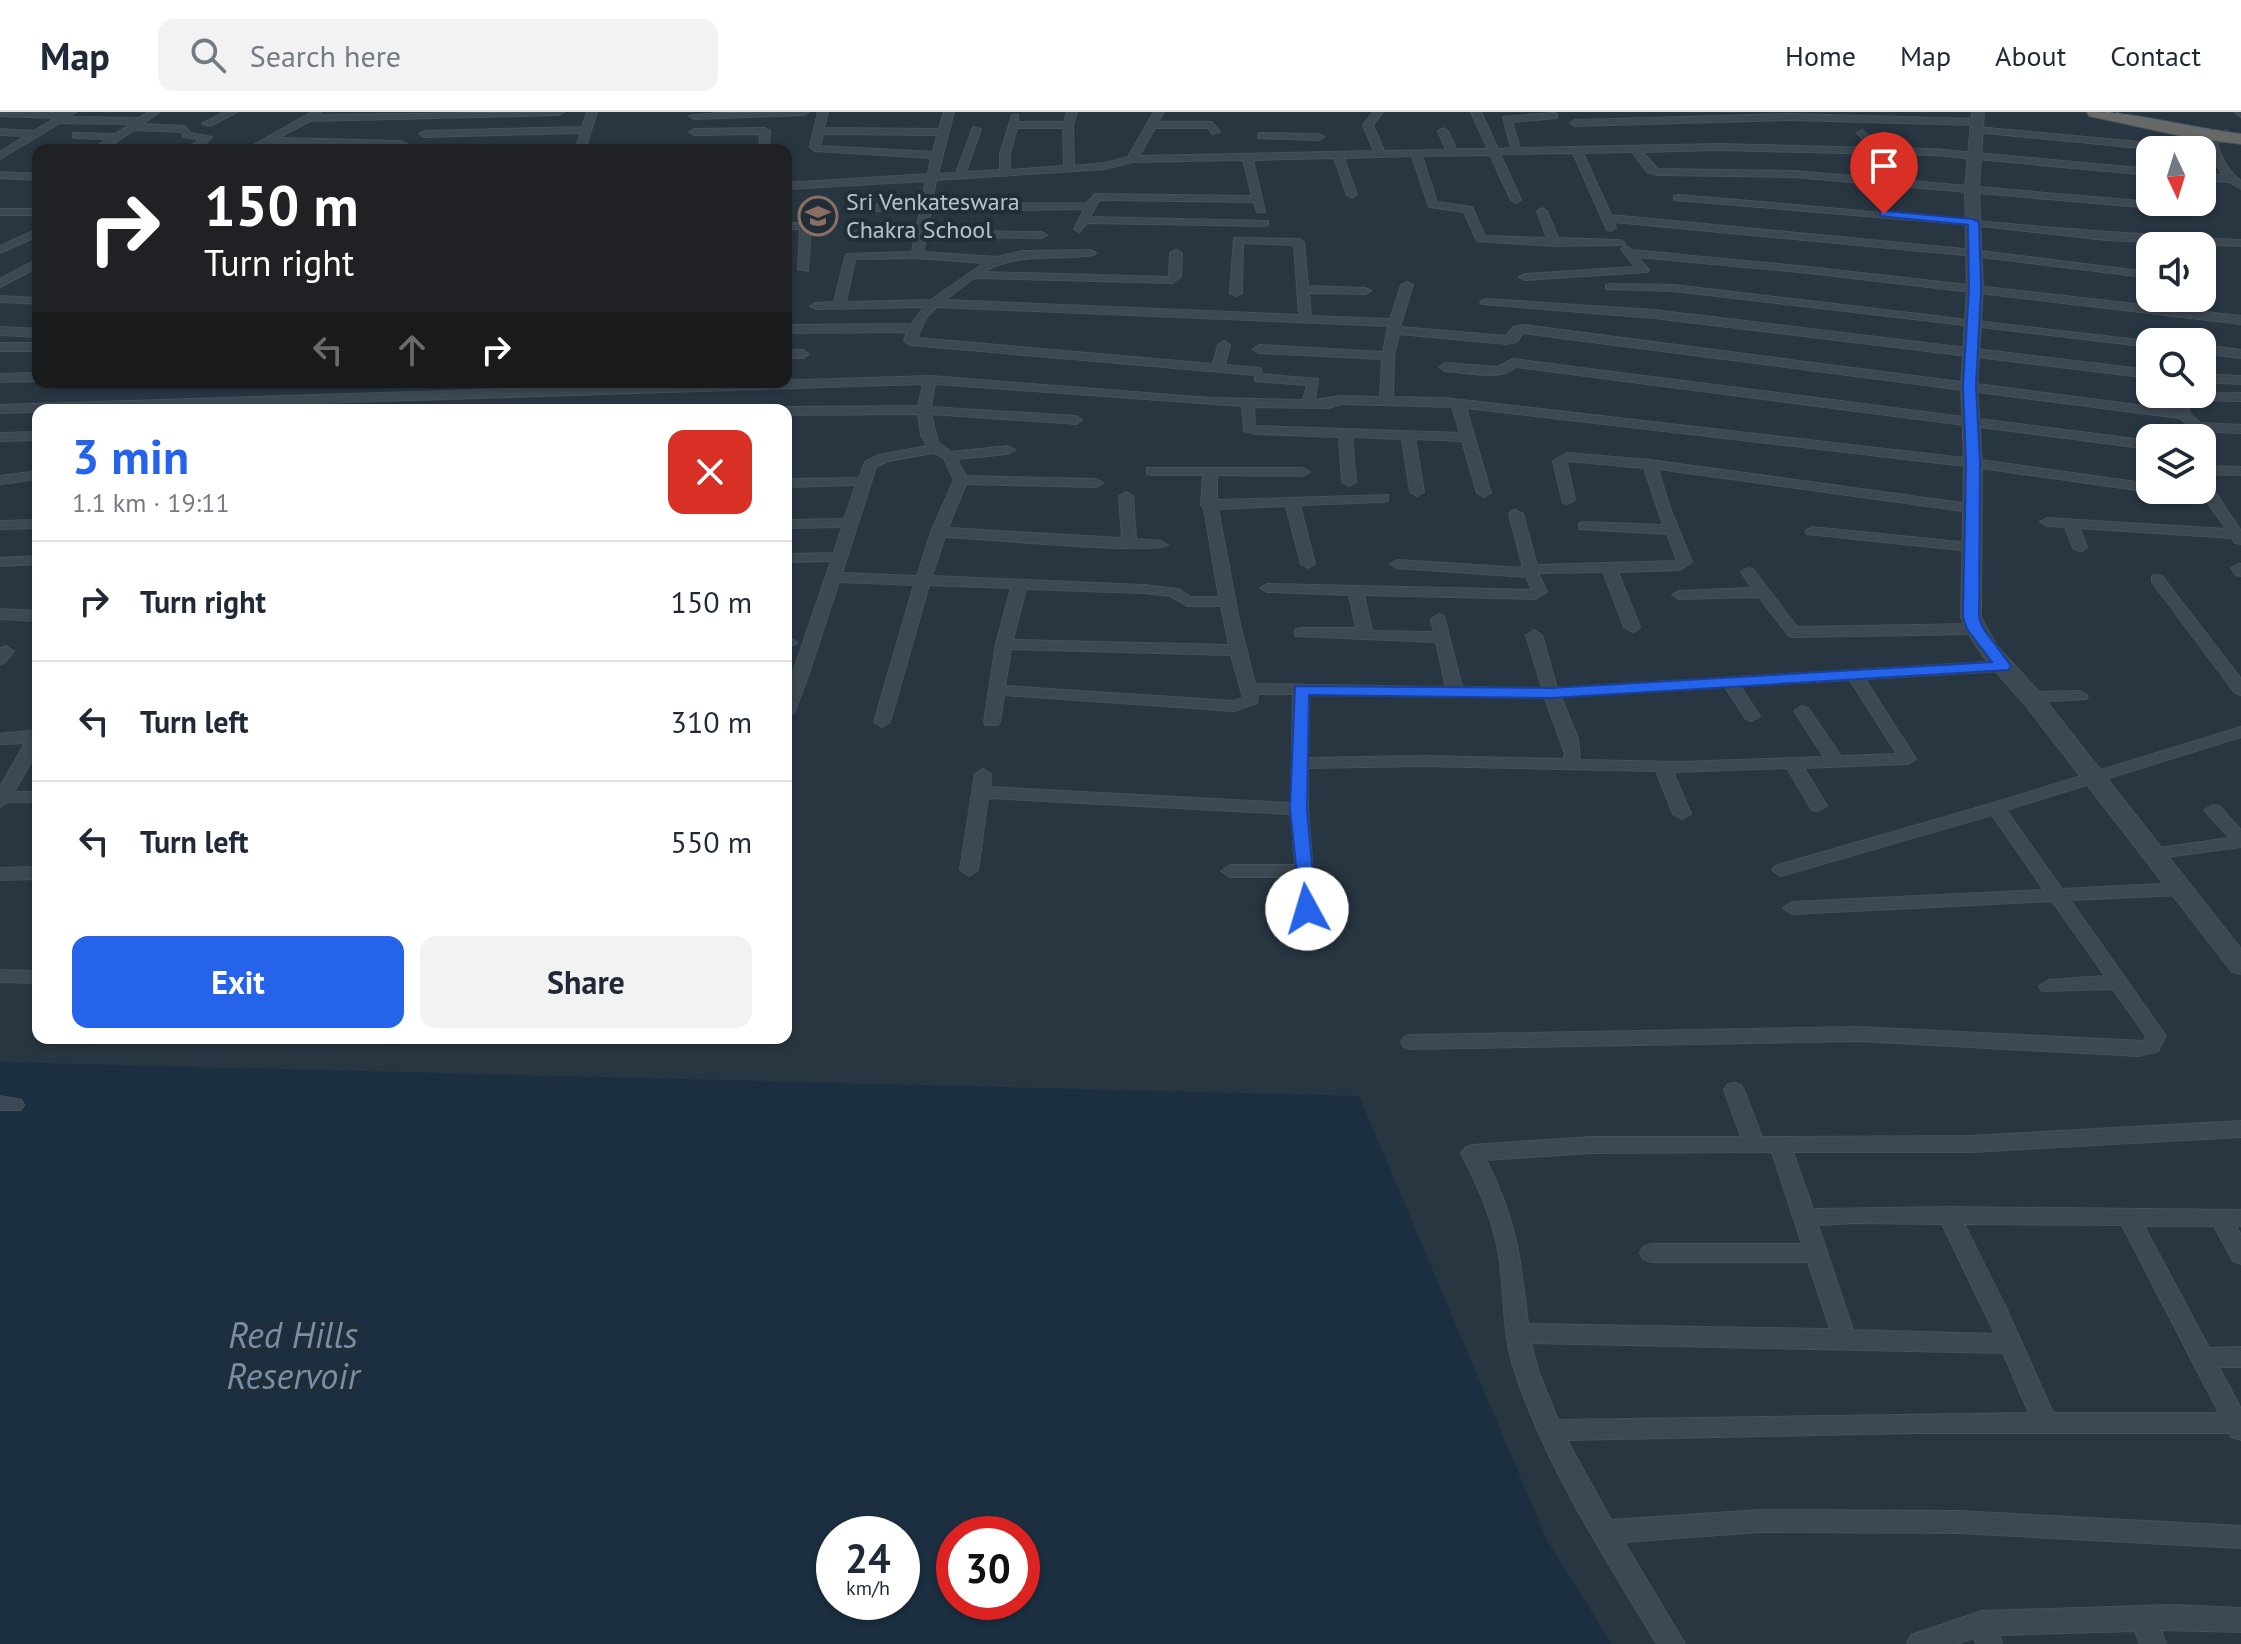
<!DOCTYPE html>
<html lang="en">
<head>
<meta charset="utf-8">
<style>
  :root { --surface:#fff; --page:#f2f2f3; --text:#1f2937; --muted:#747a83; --line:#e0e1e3; --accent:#2563eb }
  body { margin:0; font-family:"PT Sans",sans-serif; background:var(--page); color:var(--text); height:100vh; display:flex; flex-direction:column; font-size:30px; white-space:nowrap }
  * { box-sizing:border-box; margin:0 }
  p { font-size:26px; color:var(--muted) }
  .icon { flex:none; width:44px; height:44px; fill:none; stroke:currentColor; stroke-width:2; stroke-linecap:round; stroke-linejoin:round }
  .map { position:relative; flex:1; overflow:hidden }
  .drawer { position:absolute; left:32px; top:292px; width:760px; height:640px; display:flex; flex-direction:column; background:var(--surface); border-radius:16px; box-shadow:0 2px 6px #0004 }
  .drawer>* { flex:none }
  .banner { position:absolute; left:32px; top:32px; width:760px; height:244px; border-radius:16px; box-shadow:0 2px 6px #0004; background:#202124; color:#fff; overflow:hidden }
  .needle { width:52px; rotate:176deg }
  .tools { position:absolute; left:2136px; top:24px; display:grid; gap:16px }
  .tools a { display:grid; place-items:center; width:80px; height:80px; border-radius:16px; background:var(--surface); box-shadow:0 2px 6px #0004; font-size:40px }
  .speed { position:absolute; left:816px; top:1404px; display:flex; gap:16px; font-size:40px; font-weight:700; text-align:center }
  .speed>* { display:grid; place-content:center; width:104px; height:104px; border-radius:50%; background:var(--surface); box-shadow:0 2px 6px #0004; line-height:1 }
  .speed small { font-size:20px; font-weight:400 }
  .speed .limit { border:12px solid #d22; background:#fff; color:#111 }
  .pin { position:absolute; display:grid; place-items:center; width:68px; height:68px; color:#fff; margin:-82px -34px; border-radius:50% 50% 50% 0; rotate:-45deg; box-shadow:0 0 8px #0007 }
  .pin .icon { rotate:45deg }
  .me { position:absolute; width:88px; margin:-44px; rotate:354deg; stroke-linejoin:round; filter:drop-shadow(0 0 6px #0008) }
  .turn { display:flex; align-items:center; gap:28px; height:168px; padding:0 40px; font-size:36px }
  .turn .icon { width:104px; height:104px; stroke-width:2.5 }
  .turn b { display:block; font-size:56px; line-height:68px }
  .lanes { display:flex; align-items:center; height:76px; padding:0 40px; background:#0003; justify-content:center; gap:40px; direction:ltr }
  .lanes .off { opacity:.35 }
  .round { display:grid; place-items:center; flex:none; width:84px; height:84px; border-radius:16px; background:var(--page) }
  .headline { display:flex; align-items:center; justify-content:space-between; height:136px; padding:0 40px }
  h1 { font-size:48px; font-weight:800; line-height:60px; color:var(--accent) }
  .action { display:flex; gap:16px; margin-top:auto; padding:16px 40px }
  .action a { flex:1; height:92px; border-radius:16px; background:var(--accent); color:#fff; font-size:32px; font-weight:800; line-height:92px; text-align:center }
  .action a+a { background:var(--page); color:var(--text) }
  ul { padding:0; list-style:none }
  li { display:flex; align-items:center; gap:24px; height:120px; padding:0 40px; border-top:2px solid var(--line) }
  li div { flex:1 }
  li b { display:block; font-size:30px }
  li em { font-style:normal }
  header { display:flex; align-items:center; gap:48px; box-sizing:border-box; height:112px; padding:0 40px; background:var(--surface); border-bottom:2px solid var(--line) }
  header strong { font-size:38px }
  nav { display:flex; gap:44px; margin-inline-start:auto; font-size:28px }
  .search { width:560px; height:72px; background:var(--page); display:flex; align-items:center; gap:20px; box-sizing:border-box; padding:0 28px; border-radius:16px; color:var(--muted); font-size:30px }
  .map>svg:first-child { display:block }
</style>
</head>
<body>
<header>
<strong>Map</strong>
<div class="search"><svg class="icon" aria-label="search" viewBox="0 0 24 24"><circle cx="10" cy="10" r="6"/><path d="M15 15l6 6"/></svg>Search here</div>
<nav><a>Home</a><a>Map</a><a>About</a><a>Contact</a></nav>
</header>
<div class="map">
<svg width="2241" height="1532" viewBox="0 0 2241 1532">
  <rect width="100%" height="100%" fill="#283642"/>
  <!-- water -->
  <path fill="#1b2f40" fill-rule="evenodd" d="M0,950L1359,984L1547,1428L1612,1532H0ZM834,1422H902V1490H834ZM954,1422H1022V1490H954Z"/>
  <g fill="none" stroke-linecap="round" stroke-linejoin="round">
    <!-- minor casing -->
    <g stroke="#46515b" stroke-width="2">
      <g id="minor">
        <path d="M0,0H76L69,5L139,6L149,0H160L142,12L185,14L190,21L212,25L198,38H187L199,27L183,25L181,20L134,18L104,38H92L107,27L76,26L73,25V21L115,22L131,12L60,11L0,47V40L25,24L0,23V17L34,19L55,6L0,4Z"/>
        <path d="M224,0H237L210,14L202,12Z"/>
        <path d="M312,0H321L320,3L564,0L559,3L310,9L278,26L402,29L411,34L408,38H398L400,35L268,32L257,38H245Z"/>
        <path d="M587,0H597L585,38H575L581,21L424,25L419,22L424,19L582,15Z"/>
        <path d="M809,0L804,3L694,7L689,4C706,0 784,0 809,0Z"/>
        <path d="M818,0H828L824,16L939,17L944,0H954L938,62L956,61L973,15L981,17L966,60L1000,58V42L1012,3H1018V10H1064L1067,0H1077L1073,13L1074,54L1105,51L1128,45L1154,0H1164L1158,10H1212L1220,20L1212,22L1208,16H1155L1139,44L1374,39L1363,13L1373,0H1383L1373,13L1384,39L1446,38L1438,19L1443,16L1448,19L1456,37H1488L1471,0H1481L1498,37L1511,36L1503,5L1554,1L1557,2V6L1512,10L1520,36L1719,32L1872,36L1857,21L1862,18L1884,36L1933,37L2150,57V63L1933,43L1719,38L1642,40L1658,57L1794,59L2140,89L2145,82L2150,81L2149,93L2140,95L1794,65L1658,63L1647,60L1632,40L1583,41L1611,103L1974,138L2148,160L2150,162L2144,165L1974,144L1614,110L1616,116L1611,119L1607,118L1573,41L1500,42L1521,88L1516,91L1511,88L1490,43L1422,44L1437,90L1472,95L1485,124L1547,126L1537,99L1542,96L1547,99L1558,126L1620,128L1625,131L1624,133L1554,134L1477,129L1464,100L1429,95L1412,44L1344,46L1357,83L1352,86L1347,83L1334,46L1253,48L1265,100H1257L1254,90L1099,88L1090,105L1268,109V113L1264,114L1087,111L1079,120L1074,117L1084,97L931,99L927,119L1042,120L1047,123L1042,126L926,125L923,140L997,145L1023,139L1090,138L1096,141L1094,143C1056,149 1019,139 984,160L1169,165L1170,141L1176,138L1182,141L1181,165L1172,171L974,166L945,188L1299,203L1294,133L1243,131L1242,181L1236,184L1230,181L1234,126L1299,127L1304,130L1308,174L1365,176L1371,179L1365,182L1309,181L1311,204L1390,207L1401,173L1407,170L1413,173L1400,215L1506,224L1513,215L1523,213L2176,298L2173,282L2241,281V289L2186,288L2190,302L2200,311L2241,313V321L2196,319L2180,306L2171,305L1523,221L1517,230L1506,232L1399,222L1394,244L1393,285L1445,286L1973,347L2150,372V378H2155L2150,380L1973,355L1466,296L1491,381L1484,385L1477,381L1462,329L1415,327L1424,380L1417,384L1410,380L1402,327L1352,325L1356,370L1349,374L1342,370L1339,325L1256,322L1244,319L1242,294L935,272L931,295L1076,304L1082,308L1076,312L931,302L938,330L951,340L1008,334L1015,338L1008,342L957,347L966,364L1096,367L1103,371L1096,375L966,372L948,416L1122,426L1119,384L1126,380L1133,384L1136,427L1161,429L1168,433C1156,443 975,426 945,425L932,464L1143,473L1179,477L1190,485H1219L1204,396L1201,393L1203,363H1152L1147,362V356H1303L1310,360L1303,364L1217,363V388L1388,383V389L1383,390L1300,393L1315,452L1308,456L1301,452L1286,394L1218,397L1239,508L1255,572L1446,575L1436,530L1295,524V518L1300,516H1356L1349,483L1267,480L1260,476L1267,472L1532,478L1526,465L1397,456L1390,452L1397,448L1523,456L1509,402L1511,399L1516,398L1523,402L1537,453L1677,449L1667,422L1579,417V411L1584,410L1663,413L1644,356L1569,349L1567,351L1575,388L1568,392L1563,391L1553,349L1567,341L1650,348L1970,392L1977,396L1970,400L1658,357L1670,396L1692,450L1680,458L1618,460L1640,515L1637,518L1632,520L1624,515L1603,460L1538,461L1547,480L1535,487L1364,483L1372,519L1434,520L1431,507L1439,502L1444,504L1462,575L1542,576L1526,523L1534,518L1542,523L1557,576L2003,549L2011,554L2003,559L1865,567L1916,647L1908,652L1804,656L1827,694L1818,699L1812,698L1787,656L1673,660L1691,702L1682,707L1673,702L1656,659L1423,654L1308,656V697L1316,797L1307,803L1298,797L1295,765H1230L1221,759L1230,753H1295L1291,702L988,686L978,758L969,764L960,758L975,662L983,657L991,662L990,675L1291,691L1293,582H1258L1257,591L1234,599L1004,583L1000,610L998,613H986L984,610L996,532L1011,476L929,473L890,610L882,615L874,610L914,473L839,470L806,570L794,601L786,606V581L831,449L786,450V442L834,441L842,415L786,416V408L844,407L856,373L786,375V367L859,366L865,350L879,343L927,334L921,323L918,302L786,303V298H780L786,295L918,294L923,272L0,301V293L930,264L1210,286L1303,288L1307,273L1255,269V263L1259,262L1318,267L1315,288L1341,284L1380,285L1382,247L1259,241L1253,237L1259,233L1383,240L1388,214L937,195L926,206L917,226L1213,252L1218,233L1224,229L1230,233L1225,253L1260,256L1262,259L1256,263L910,233L904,229L907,220L786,221V213L911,212L924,195L816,197L810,194L816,191L834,190L846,142L912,140L915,125L858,124L853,121L858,118H916L920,99H855L850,96L855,93L921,92L926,69L786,77V71L928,62L931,46L815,39L810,35ZM1017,16H1063L1064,54L1010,58V42ZM823,22L937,23L933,40L820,34ZM1243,48L1252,84L1095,82L1087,91L932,92L936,68L1105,57L1132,50ZM917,146L984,151L931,188L846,190L855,147ZM1342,292L1452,295L1460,321L1255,314L1254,295L1328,296ZM933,341L944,346L954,368L931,420L917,464L842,461L876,355L888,349ZM1026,477L1143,481L1170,484L1187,494H1221L1229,533L1013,528ZM1011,537L1231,543L1243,586L1233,589L1005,574ZM1850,568L1897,642L1841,644L1808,596L1802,594L1794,599L1824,645L1681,650L1580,648L1578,627L1561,585L1725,575L1746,607L1752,609L1760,604L1740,574ZM1309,583L1545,586L1565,642L1563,647L1423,644L1308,646Z"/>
        <path d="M2234,0H2241V5Z"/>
        <path d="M1789,2L1977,7L1982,10L1977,13L1789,8L1575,14L1570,11L1575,8Z"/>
        <path d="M1977,15L2150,31L2155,34L2150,37L1974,20V16Z"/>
        <path d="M765,16L770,19L769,38H759L760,22L694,23L689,20L694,17Z"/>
        <path d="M2226,18L2231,21L2217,31C2221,47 2228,59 2241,69V77L2229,70L2202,68V62L2223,63L2214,49L2207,30Z"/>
        <path d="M1261,21L1319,22L1324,25L1319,28L1258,26V22Z"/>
        <path d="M56,34L79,38H52Z"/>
        <path d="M0,60L38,62V68L0,66Z"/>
        <path d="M1678,83C1866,98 2053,119 2241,128V134L2106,128L1973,113L1674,88V84Z"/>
        <rect x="0" y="97" width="38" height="6"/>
        <path d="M786,111H806L811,114L808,159L798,157L800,117H786Z"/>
        <path d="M38,117V124L0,141V134Z"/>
        <path d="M1626,134L1632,138L1809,155L2241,204V212L1809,161L1638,145L1649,158L1647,160L1525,168L1519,165L1525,162L1635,155L1621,137Z"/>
        <path d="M38,147V155L0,175V167Z"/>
        <path d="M1610,172L1674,173L2155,230H2150V235L1674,179L1606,177V173Z"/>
        <path d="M0,184L38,186V192L0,190Z"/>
        <path d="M1486,187L1654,198L2150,258V266L1654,206L1482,192L1480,190Z"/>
        <path d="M0,215L38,217V225L0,223Z"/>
        <rect x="0" y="231" width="38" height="8"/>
        <path d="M2202,233L2241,238V246L2202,241Z"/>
        <path d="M786,238H803L809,242L803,246H786Z"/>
        <path d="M1513,247L2150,329V337L1516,255C1500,270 1465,260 1445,259L1439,255L1445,251L1498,255Z"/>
        <path d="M38,261V269L0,270V262Z"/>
        <path d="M2202,262L2241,264V272L2202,270Z"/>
        <path d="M38,320V328L0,329V321Z"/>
        <path d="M2202,354L2241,355V363L2202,362Z"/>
        <path d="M38,359V367L0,372V364Z"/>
        <path d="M2202,367L2207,368L2241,419V432L2235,431L2232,426L2080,416L2087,436L2080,440L2073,436L2065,415L2047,414L2040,410L2047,406L2226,417L2206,388L2167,382L2160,378L2200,379Z"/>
        <path d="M38,408V416L0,417V409Z"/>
        <path d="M1812,415L1970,431L1977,435L1970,439L1807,422L1805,419Z"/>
        <path d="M38,444V452L0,454V446Z"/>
        <path d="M2238,452H2241V464L2236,463L2231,456Z"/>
        <path d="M1748,456L1753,457L1797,515L1975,512L1983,517L1975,522L1793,525L1788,523L1759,485L1679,487L1672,483L1679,479L1752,476L1741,460Z"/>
        <path d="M2157,463L2162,464L2241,567V583L2235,581L2152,470V464Z"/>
        <path d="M0,497L38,499V509L0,507Z"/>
        <path d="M786,526L794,528L797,531L786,536Z"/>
        <path d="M6,534L14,539L5,550L0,552V536Z"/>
        <path d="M2080,579L2088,584L2086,587L2031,590L2023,585L2031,580Z"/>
        <path d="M2241,615V625L2006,698L2062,777L2181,771L2190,777L2181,783L2070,788L2166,924L2158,939L2139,944L1858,929L1411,937L1404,935L1401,930L1404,925L1411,923L1858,915L2144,929L2146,924L2113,877L2042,879L2039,874L2049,868L2105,864L2052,789L1792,802L1783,796L1792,790L2044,778L1992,703L1781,764L1772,758L1775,754L1990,692Z"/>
        <path d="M38,618V638L14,680H38V690H8L0,695V675L25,631L0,632V622Z"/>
        <path d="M2213,693L2219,694L2241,718V735L2151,747L2145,746L2142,742L2151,737L2230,726L2204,698Z"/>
        <path d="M38,755V767L0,768V756Z"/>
        <path d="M0,858L38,859V871L0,870Z"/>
        <path d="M1734,971L1741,973L1744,978L1762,1025L1971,1024L2241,1009V1025L1971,1040H1793L1813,1097L1948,1095L2241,1098V1114H2236L2241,1123V1152L2233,1149L2214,1114H2144L2209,1236L2241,1235V1255H2219L2241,1297V1328L2231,1325L2229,1321H1918L1567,1328L1611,1408L1760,1398L1959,1399L2241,1414V1436L1959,1421L1760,1420L1624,1430L1685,1532H1657C1604,1444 1546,1355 1514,1257C1502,1220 1505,1182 1499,1144C1493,1107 1478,1074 1461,1041L1465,1036L1472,1033L1590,1025H1741L1724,978L1727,973ZM1772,1040L1802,1132H1651L1643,1135L1640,1141L1643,1147L1651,1150H1808L1830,1217L1528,1212C1521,1148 1516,1106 1486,1048L1590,1041ZM1854,1111L1942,1112L1995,1222L1853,1218L1818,1113ZM1964,1112L2122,1113L2219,1301H2053L2007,1198ZM1531,1231L2003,1241L2029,1301L1558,1308L1538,1258Z"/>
        <path d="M0,984L21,988L24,993L21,998H0Z"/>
        <path d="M2172,1493L2241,1496V1520L2161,1518L2166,1532H2140L2135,1519L1999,1523L2002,1532H1976L1974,1526L1956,1532H1907L1911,1523L1982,1499Z"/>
      </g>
    </g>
    <!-- tertiary casing -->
    <g stroke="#46515b" stroke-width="2">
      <path id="tertiary" d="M1972,0H1984L1979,76L1983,177L1977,274L1982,351L1981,505L1996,533L2039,580L2241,837V862L2232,860L2023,590C1999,563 1974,539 1961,505L1964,351L1961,274L1967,177L1965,76Z"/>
    </g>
    <!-- trunk casing -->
    <g stroke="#47535c" stroke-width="2">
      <path id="trunk" d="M2087,0C2138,0 2189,16 2241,22V32L2191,26L2089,4Z"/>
    </g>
    <!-- minor -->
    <use href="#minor" fill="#3c4852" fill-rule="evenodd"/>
    <!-- tertiary -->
    <use href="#tertiary" fill="#3c4852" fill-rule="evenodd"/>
    <!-- trunk -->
    <use href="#trunk" fill="#686866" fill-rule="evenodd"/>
    <!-- rail -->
    <path stroke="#5e6c78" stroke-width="3" stroke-dasharray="5 5" stroke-linecap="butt" d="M2106,0L2241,24"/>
  </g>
  <!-- route -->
  <path fill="#2563eb" stroke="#184099" stroke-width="2" d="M1884,99L1973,107L1979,110L1981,177L1976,274L1980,351L1979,505L1983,516L2011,554L2008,558L1551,586L1309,583L1307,697L1316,797L1307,803L1301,801L1290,697L1295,574L1551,576L1992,550L1967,517L1963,505L1966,351L1963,274L1969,177L1968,113L1880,104V100Z"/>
  <!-- icons -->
  <defs>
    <g id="school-ring" transform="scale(2)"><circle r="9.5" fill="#212d37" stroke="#8d6e63" stroke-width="1.5"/><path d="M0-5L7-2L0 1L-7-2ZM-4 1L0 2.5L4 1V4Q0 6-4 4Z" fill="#8d6e63"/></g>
  </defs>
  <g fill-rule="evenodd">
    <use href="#school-ring" x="818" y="104"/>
  </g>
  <g text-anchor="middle" stroke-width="8" stroke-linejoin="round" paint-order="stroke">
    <!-- far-poi labels -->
    <g font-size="24" fill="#b9c3cc" stroke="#212d37" text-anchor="start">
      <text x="846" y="98">Sri Venkateswara<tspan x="846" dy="28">Chakra School</tspan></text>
    </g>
    <!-- near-water labels -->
    <g font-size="36" font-style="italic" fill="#7491a9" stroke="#212d37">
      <text x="293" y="1236">Red Hills<tspan x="293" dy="41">Reservoir</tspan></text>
    </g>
  </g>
</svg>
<div class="tools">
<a><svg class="needle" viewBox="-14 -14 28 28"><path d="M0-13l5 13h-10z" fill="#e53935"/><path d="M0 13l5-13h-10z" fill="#747a83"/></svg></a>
<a><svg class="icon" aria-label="sound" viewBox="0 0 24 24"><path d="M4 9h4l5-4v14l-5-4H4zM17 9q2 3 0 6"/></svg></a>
<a><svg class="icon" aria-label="search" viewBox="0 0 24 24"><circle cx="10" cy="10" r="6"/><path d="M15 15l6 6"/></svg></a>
<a><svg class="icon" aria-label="layers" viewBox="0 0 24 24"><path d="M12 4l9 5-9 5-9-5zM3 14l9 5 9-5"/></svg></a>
</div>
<div class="speed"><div>24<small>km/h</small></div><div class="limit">30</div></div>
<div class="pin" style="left:1884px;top:102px;background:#d93025"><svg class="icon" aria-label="arrive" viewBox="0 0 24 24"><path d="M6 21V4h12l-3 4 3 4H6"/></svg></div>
<svg class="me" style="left:1307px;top:797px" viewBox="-20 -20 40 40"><circle r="19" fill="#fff"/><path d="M0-13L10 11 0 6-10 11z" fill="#2563eb"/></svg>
<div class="banner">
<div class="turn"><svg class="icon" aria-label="right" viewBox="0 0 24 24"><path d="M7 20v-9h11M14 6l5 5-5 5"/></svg><div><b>150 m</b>Turn right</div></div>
<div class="lanes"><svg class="icon off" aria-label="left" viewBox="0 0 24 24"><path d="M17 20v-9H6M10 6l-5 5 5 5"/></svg><svg class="icon off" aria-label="ahead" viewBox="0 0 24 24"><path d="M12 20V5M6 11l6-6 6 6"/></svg><svg class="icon" aria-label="right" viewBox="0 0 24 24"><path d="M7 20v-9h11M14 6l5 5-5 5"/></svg></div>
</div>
<section class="drawer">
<div class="headline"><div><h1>3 min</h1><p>1.1 km · 19:11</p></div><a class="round" style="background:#d93025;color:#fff"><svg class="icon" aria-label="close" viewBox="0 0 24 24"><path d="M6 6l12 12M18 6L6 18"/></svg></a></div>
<ul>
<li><svg class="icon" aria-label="right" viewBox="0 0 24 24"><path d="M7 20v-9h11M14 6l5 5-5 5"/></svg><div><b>Turn right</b></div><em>150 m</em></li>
<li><svg class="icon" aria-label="left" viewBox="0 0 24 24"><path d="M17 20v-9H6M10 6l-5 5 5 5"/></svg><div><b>Turn left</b></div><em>310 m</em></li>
<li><svg class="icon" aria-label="left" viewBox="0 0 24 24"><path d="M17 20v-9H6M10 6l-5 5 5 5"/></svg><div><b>Turn left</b></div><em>550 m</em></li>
</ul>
<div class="action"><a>Exit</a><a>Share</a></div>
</section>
</div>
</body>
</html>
